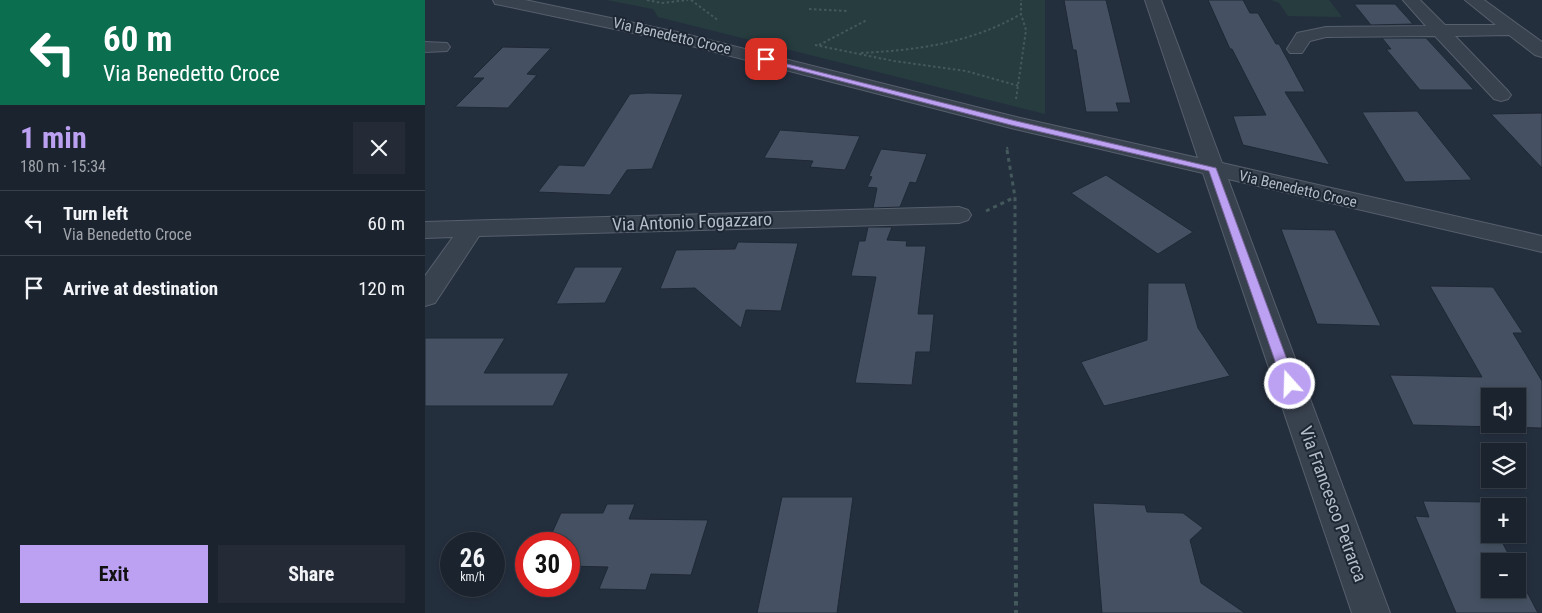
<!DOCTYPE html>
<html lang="en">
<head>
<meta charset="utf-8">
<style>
  :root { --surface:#1b232e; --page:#242b36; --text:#f1f3f6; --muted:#a0a4aa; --line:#39404a; --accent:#bca0f2 }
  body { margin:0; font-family:"Roboto Condensed",sans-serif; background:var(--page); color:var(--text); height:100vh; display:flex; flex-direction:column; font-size:19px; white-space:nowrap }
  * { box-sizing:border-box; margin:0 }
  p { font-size:16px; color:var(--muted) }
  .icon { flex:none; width:28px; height:28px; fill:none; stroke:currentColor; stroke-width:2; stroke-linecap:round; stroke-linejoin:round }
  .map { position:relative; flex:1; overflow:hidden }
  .panel { display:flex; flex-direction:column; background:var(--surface); width:425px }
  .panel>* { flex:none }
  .guide { background:#0b6e4f; color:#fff; overflow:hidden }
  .controls { position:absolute; left:1056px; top:388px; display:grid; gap:10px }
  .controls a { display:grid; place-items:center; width:45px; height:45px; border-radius:0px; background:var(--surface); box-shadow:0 2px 8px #0003,0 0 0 1px var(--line); font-size:25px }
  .speed { position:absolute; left:15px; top:532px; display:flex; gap:10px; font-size:25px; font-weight:700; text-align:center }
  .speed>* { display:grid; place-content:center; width:65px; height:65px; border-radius:50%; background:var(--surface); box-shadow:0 2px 8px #0003,0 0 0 1px var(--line); line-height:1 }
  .speed small { font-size:12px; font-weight:400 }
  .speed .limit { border:8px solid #d22; background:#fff; color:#111 }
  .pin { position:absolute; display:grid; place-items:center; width:42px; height:42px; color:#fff; margin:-21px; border-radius:10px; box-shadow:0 2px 8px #0006 }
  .me { position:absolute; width:55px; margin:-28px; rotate:340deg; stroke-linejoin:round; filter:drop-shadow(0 0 4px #0008) }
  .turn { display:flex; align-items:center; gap:18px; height:105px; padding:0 20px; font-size:22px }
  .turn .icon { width:65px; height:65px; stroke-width:2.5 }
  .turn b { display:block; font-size:35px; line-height:42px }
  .round { display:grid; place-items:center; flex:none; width:52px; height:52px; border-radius:0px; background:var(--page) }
  .summary { display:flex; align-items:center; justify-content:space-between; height:85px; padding:0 20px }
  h1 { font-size:30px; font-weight:700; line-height:38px; color:var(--accent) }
  .button { display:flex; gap:10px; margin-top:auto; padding:10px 20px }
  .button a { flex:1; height:58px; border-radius:0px; background:var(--accent); color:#111; font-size:20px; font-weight:700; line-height:58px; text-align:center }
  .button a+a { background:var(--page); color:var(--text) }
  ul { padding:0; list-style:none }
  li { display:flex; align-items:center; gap:15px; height:65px; padding:0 20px; border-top:1px solid var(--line) }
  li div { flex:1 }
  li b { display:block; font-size:19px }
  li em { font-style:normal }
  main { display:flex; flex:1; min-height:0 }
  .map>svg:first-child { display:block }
</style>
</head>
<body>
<main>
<section class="panel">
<div class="guide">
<div class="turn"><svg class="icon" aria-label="left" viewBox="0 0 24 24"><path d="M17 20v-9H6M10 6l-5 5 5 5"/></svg><div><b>60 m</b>Via Benedetto Croce</div></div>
</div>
<div class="summary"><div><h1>1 min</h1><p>180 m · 15:34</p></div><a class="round"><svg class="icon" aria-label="close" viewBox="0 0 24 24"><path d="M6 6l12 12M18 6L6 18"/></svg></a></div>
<ul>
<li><svg class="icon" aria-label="left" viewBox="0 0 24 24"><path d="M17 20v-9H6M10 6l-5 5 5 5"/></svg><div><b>Turn left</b><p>Via Benedetto Croce</p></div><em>60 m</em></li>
<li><svg class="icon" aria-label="arrive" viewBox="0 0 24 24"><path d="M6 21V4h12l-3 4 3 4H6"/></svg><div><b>Arrive at destination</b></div><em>120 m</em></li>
</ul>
<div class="button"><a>Exit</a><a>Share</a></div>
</section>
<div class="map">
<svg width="1117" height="613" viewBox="0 0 1117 613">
  <rect width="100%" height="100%" fill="#242f3e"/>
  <!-- green -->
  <g fill="#263c3f">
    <path d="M181,0H620V114L233,17L228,9Z"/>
    <path d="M846,0H904L917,17L863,16L854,3Z"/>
  </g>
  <!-- building -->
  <g fill="#455162" stroke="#1f2835" fill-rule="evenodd">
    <path d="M639,0H681L706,103H691L694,112H661L651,50H648Z"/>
    <path d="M783,0H818L825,13H833L851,44H854L880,92H860L905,165L818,145L808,116L841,115L807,49H805Z"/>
    <path d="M929,4H970L988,24L946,25Z"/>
    <path d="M957,38H1001L1049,90H995L961,49H966Z"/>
    <path d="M78,47L126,48L102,74L112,75L83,108L30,107L59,78H47Z"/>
    <path d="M223,93L258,94L227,169L202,170L185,195L113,192L134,165L159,166L205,94Z"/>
    <path d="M992,111L1047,180L980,182L937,112Z"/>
    <path d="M1117,113V168L1066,114Z"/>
    <path d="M355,130L435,136L420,170L385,167L388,161L339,158Z"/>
    <path d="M456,149L502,154L491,183L485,182L475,207L448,208L452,188L442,187L447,177L444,176Z"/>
    <path d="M681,175L768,232L733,254L646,193Z"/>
    <path d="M443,227H467L462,240L482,241L481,246H501L493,314H509L505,352H491L487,385L430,383L451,277L426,276L434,241H440Z"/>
    <path d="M856,229L910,230L956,326L892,324Z"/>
    <path d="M313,242L373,243L356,311L321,310L316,328L270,288L235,289L251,250L310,249Z"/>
    <path d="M150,267H198L180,303L131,304Z"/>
    <path d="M723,283H760L773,328L805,376L679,406L656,362L722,340Z"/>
    <path d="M1005,286L1068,287L1098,333H1088L1117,381V428L988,425L965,375L1057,377ZM1065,396H1092V424H1065Z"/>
    <path d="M0,338H80L59,373H144L128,406H0Z"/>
    <path d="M357,497H428L412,613H332Z"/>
    <path d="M998,501L1057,502L1065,518V534H1073L1087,561H1065V589H1092V573L1113,613H1031L990,516L1004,517Z"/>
    <path d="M668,503L720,505L722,512L758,513L778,528L765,540L776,583L820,613H677Z"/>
    <path d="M182,504H210L204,519L283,520L266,575L226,574L221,590L174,589L183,567L144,566V544H122L136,513H178Z"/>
  </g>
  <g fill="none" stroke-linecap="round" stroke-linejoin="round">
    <!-- minor casing -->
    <g stroke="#565f6c" stroke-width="2">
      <g id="minor">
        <path d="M68,0H100L252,32L587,116L773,158L720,0H736L797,163L1117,236V252L803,179L965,613H927L778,173L586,128L251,42L76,5L70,4Z"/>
        <path d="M978,0H995L1020,25H1071L1040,0H1059L1117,42V57L1110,55L1084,35L1030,36L1083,91L1086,95L1083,99L1076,101L1069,99L1010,36L901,37L885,41L877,53H865L862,49L872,33L901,27L1001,26Z"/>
        <path d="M0,42L22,43L25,47L22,51L0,52Z"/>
        <path d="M534,207L543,210L546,215L543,220L534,223L54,236L10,303L0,306V276L28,237L0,238V222Z"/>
      </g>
    </g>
    <!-- path-far2 -->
    <g stroke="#44595c" stroke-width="2" stroke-dasharray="2.5 2.5" stroke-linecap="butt">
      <path d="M222,0L237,3L263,0"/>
      <path d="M266,0L294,21"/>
      <path d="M384,9L422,11"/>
      <path d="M390,45L469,61L541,71L594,86"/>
      <path d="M394,45L442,20"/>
      <path d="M436,53C493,50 546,43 596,14"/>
      <path d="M591,99L601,30L596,14V0"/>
      <path d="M582,147L583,151"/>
    </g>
    <!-- path-far1 -->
    <g stroke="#44595c" stroke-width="3" stroke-dasharray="4 4" stroke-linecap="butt">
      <path d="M582,150L590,197V350"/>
      <path d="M561,211L590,197"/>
    </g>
    <!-- path -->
    <path stroke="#44595c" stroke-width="4" stroke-dasharray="4.5 4.5" stroke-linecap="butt" d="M590,349L591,613"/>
    <!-- minor -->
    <use href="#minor" fill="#38414e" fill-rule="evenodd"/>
  </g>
  <!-- route -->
  <path fill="#bca0f2" stroke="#7a689d" d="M338,58L587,120L791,168L871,384L869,388H860L858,384L784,171L586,125L338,61Z"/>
  <g text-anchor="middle" stroke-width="4" stroke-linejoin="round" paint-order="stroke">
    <!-- far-street labels -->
    <g font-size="15" fill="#b4bcc9" stroke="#1d2633">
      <text transform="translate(247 36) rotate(13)" y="5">Via Benedetto Croce</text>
      <text transform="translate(873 189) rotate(13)" y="5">Via Benedetto Croce</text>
    </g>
    <!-- street labels -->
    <g font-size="18" fill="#b4bcc9" stroke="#1d2633">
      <text transform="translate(267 222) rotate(-2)" y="6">Via Antonio Fogazzaro</text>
      <text transform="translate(908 504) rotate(70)" y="6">Via Francesco Petrarca</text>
    </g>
  </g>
</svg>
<div class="controls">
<a><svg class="icon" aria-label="sound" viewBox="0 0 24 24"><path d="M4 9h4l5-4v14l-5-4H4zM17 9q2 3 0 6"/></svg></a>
<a><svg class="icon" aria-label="layers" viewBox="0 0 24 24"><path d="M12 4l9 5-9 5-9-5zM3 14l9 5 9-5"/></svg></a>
<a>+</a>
<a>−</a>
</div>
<div class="speed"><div>26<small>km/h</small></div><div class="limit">30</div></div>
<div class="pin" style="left:341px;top:59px;background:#d93025"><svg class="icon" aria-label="arrive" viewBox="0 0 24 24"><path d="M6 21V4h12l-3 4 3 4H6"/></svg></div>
<svg class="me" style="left:865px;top:384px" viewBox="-20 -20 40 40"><circle r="17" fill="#bca0f2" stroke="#fff" stroke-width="3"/><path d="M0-11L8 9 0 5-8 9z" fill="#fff"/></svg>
</div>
</main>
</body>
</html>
